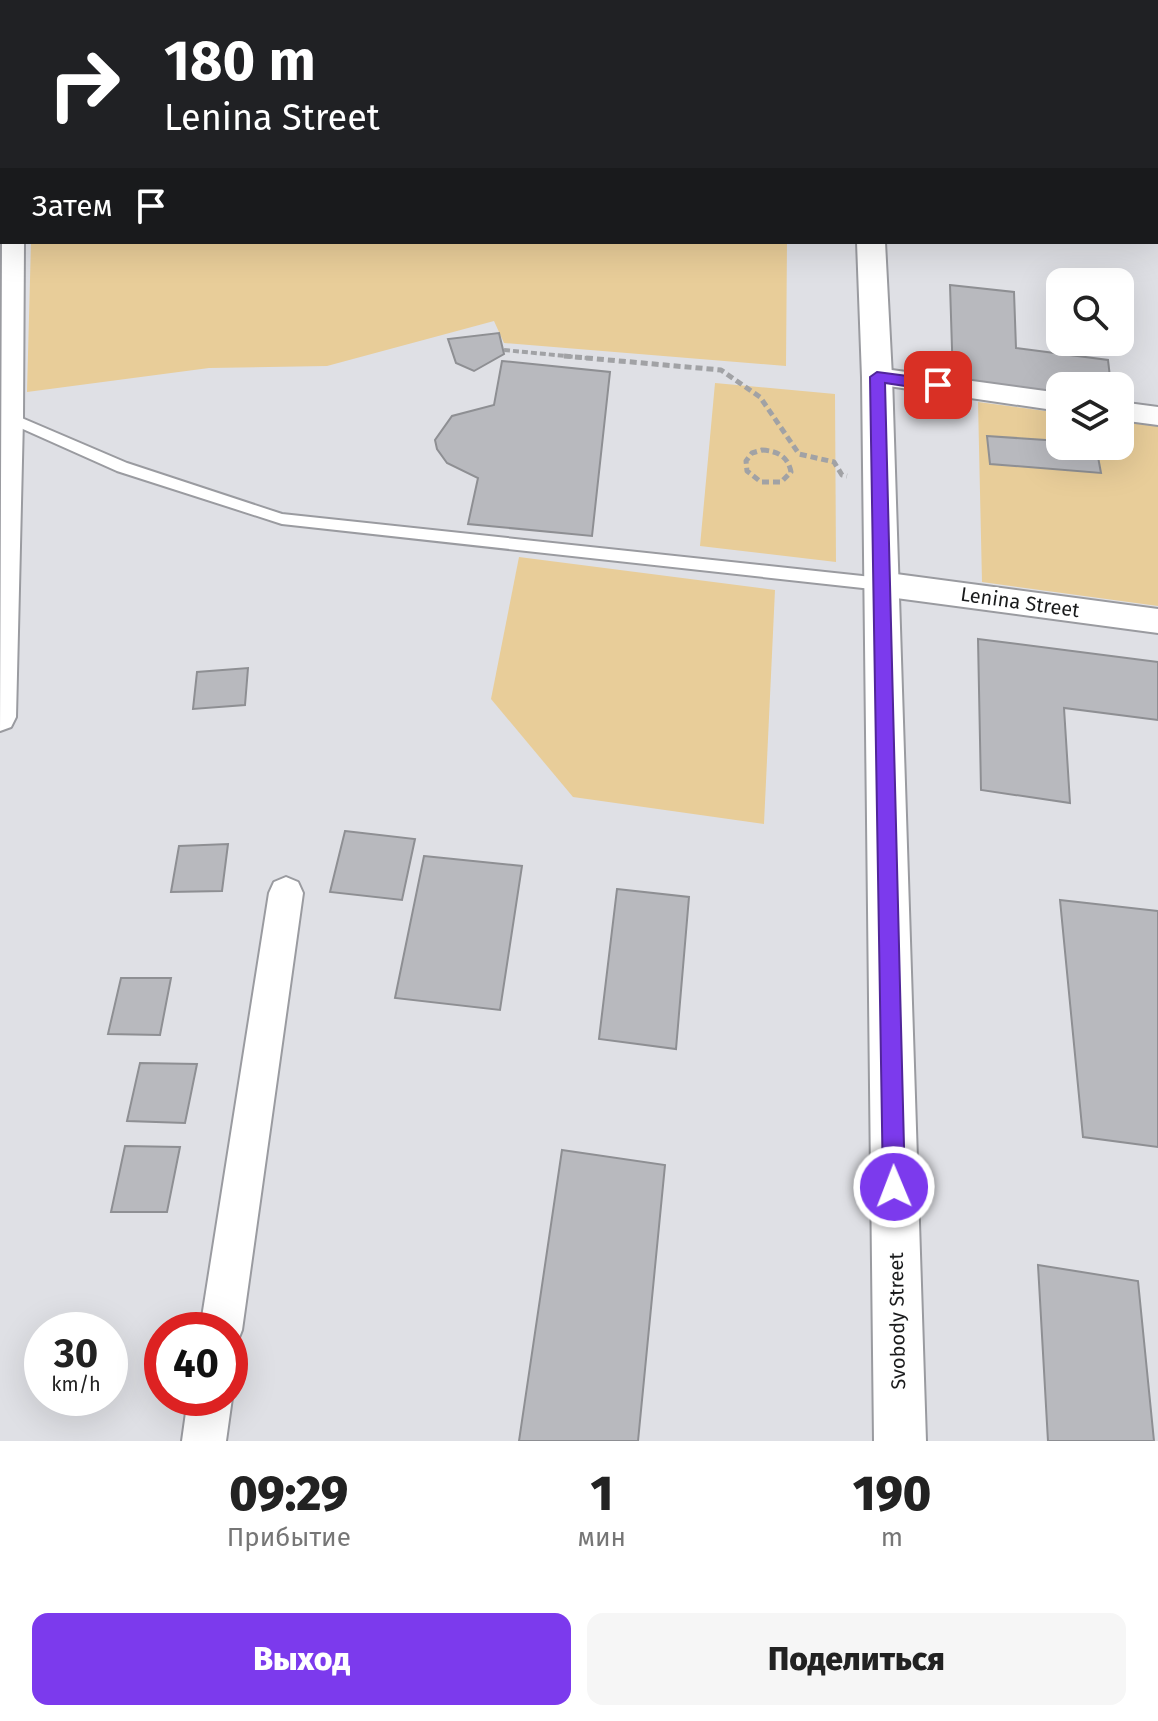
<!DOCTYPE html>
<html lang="ru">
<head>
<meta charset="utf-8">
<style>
  :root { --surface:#fff; --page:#f6f6f6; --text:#222; --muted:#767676; --accent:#7c3aed }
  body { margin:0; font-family:"Fira Sans",sans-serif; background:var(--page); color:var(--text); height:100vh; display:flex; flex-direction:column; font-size:30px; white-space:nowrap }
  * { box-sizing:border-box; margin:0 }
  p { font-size:26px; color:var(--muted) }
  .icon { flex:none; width:44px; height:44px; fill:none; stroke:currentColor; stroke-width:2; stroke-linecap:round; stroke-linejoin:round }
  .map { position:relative; height:1441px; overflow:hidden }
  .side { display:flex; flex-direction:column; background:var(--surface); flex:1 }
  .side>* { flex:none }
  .top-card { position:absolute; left:0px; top:0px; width:1158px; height:244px; box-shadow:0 8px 32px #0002; background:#202124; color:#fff; overflow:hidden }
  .tools { position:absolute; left:1046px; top:268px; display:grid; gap:16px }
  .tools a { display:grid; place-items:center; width:88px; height:88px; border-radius:16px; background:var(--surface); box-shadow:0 8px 32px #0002; font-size:40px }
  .speed { position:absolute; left:24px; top:1312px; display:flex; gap:16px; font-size:40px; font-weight:700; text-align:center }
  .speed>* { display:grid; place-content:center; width:104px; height:104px; border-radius:50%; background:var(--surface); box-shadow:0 8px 32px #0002; line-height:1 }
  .speed small { font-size:20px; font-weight:400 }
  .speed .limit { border:12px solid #d22; background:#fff; color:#111 }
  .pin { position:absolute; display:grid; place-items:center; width:68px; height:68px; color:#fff; margin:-34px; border-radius:16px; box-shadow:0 4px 12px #0006 }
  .me { position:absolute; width:88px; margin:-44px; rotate:359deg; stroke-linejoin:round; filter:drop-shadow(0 0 6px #0008) }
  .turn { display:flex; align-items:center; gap:28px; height:168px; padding:0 32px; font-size:36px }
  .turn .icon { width:104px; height:104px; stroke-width:2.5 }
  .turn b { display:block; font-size:56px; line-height:68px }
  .then { display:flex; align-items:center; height:76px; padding:0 32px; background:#0003; gap:16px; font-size:30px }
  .eta { display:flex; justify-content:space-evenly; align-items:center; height:136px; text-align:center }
  .eta b { font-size:48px; font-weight:800; line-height:56px }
  .action { display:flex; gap:16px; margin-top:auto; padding:16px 32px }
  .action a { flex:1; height:92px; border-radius:16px; background:var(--accent); color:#fff; font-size:32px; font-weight:800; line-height:92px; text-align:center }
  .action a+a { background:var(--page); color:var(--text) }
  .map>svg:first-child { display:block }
</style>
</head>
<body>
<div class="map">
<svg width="1158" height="1441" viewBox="0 0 1158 1441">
  <rect width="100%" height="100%" fill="#dfe0e5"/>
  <!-- green -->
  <g fill="#e8cd99">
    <path d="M244,0H789L223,2Z"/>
    <path d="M31,242H787L786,366L504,343L494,321L327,366L209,368L27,392Z"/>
    <path d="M715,383L835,394L836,562L700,546Z"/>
    <path d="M978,402L1060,413V446H1120V420L1158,425V606L982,582Z"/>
    <path d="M519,557L775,590L764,824L573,797L491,699Z"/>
  </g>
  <!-- building -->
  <g fill="#b8b9be" stroke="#8e8f93" stroke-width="2">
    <path d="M950,285L1014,292L1016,348L1108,360L1111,386H1060V394L953,380Z"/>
    <path d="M499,333L504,354L474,371L456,363L448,339Z"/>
    <path d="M502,361L610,372L592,536L468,524L478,478L447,463L437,449L435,440L452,416L494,405Z"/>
    <path d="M987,436L1060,441V446H1096L1101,473L990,464Z"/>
    <path d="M978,639L1158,662V720L1064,708L1070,803L981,790Z"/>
    <path d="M248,668L245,705L193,709L197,672Z"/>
    <path d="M345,831L415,839L402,900L330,892Z"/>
    <path d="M228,844L222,891L171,892L179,846Z"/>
    <path d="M424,856L522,866L500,1010L395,998Z"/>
    <path d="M617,889L689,897L676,1049L599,1039Z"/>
    <path d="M1060,900L1158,911V1147L1083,1137Z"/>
    <path d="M121,978H171L160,1035L108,1034Z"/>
    <path d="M140,1063L197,1064L185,1123L127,1121Z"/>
    <path d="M125,1146L180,1147L167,1212H111Z"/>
    <path d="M562,1150L665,1165L638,1441H519Z"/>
    <path d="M1038,1265L1138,1281L1154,1441H1048Z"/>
  </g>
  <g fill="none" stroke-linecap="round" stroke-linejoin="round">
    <!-- service casing -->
    <g stroke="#9a9ba0" stroke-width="4">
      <g id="service">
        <rect x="1156" y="129" width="2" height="7"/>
        <path d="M10,413L127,463L282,514L881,578L888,584L881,590L282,524L117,471L5,421L3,418Z"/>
      </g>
    </g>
    <!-- minor casing -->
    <g stroke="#9a9ba0" stroke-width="4">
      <g id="minor">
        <path d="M0,0L7,2H2V15Z"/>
        <path d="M2,239V242H24L23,418L16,717L11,727L0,731Z"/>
        <path d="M877,368L1060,393V411L868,383L864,377L868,371Z"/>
        <path d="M1120,402L1158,407V425L1120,420Z"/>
        <path d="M881,572L1158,609V633L881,596L871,592L866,584L871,576Z"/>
        <path d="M286,877L298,882L303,893L242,1330L236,1345L230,1348V1330H200L269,893L274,882Z"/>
        <path d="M230,1394L232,1398L226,1441H182L188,1398H230Z"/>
      </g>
    </g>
    <!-- tertiary casing -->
    <g stroke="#9a9ba0" stroke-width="4">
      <g id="tertiary">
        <rect x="849" y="0" width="24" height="2"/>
        <path d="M857,242H885L892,377L926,1441H874L862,377Z"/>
      </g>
    </g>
    <!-- path-far1 -->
    <path stroke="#a1a2a5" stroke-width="4" stroke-dasharray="6 3" stroke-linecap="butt" d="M504,350L586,358"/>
    <!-- path -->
    <g stroke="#a1a2a5" stroke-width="5" stroke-dasharray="7 4" stroke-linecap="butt">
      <path d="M564,356L721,370L760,397L799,454L834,462L842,475L847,476"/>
      <path d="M762,450C777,451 788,456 791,472L781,482H761L747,471L746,461L752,453Z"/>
    </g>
    <!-- service -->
    <use href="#service" fill="#fff" fill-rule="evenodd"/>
    <!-- minor -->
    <use href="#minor" fill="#fff" fill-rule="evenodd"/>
    <!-- tertiary -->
    <use href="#tertiary" fill="#fff" fill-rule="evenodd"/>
  </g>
  <!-- route -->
  <path fill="#7c3aed" stroke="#51269a" stroke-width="2" d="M877,372L938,380L945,385L938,391L885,383L905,1187L902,1195L894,1198L886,1195L883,1187L870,377Z"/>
  <g text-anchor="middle" stroke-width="6" stroke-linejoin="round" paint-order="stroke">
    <!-- street labels -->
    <g font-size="20" fill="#1a1b1c" stroke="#fff">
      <text transform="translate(1020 602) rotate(8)" y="7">Lenina Street</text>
      <text transform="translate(897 1321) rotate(-91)" y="7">Svobody Street</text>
    </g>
  </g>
</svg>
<div class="tools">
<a><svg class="icon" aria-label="search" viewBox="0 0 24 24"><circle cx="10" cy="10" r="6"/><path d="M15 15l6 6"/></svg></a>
<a><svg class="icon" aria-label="layers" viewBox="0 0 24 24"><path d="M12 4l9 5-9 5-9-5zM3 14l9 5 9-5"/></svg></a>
</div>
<div class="speed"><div>30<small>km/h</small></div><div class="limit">40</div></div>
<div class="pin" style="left:938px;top:385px;background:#d93025"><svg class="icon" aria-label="arrive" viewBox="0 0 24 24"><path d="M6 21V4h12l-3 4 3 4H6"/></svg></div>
<svg class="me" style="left:894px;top:1187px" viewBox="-20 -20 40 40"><circle r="17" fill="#7c3aed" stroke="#fff" stroke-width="3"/><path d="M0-11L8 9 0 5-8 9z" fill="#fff"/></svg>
<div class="top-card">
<div class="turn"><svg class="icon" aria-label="right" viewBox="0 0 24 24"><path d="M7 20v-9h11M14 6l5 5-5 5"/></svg><div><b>180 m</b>Lenina Street</div></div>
<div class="then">Затем<svg class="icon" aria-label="arrive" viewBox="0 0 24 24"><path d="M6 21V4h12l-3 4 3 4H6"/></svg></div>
</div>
</div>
<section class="side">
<div class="eta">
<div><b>09:29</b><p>Прибытие</p></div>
<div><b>1</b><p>мин</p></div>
<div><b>190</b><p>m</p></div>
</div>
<div class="action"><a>Выход</a><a>Поделиться</a></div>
</section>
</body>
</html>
